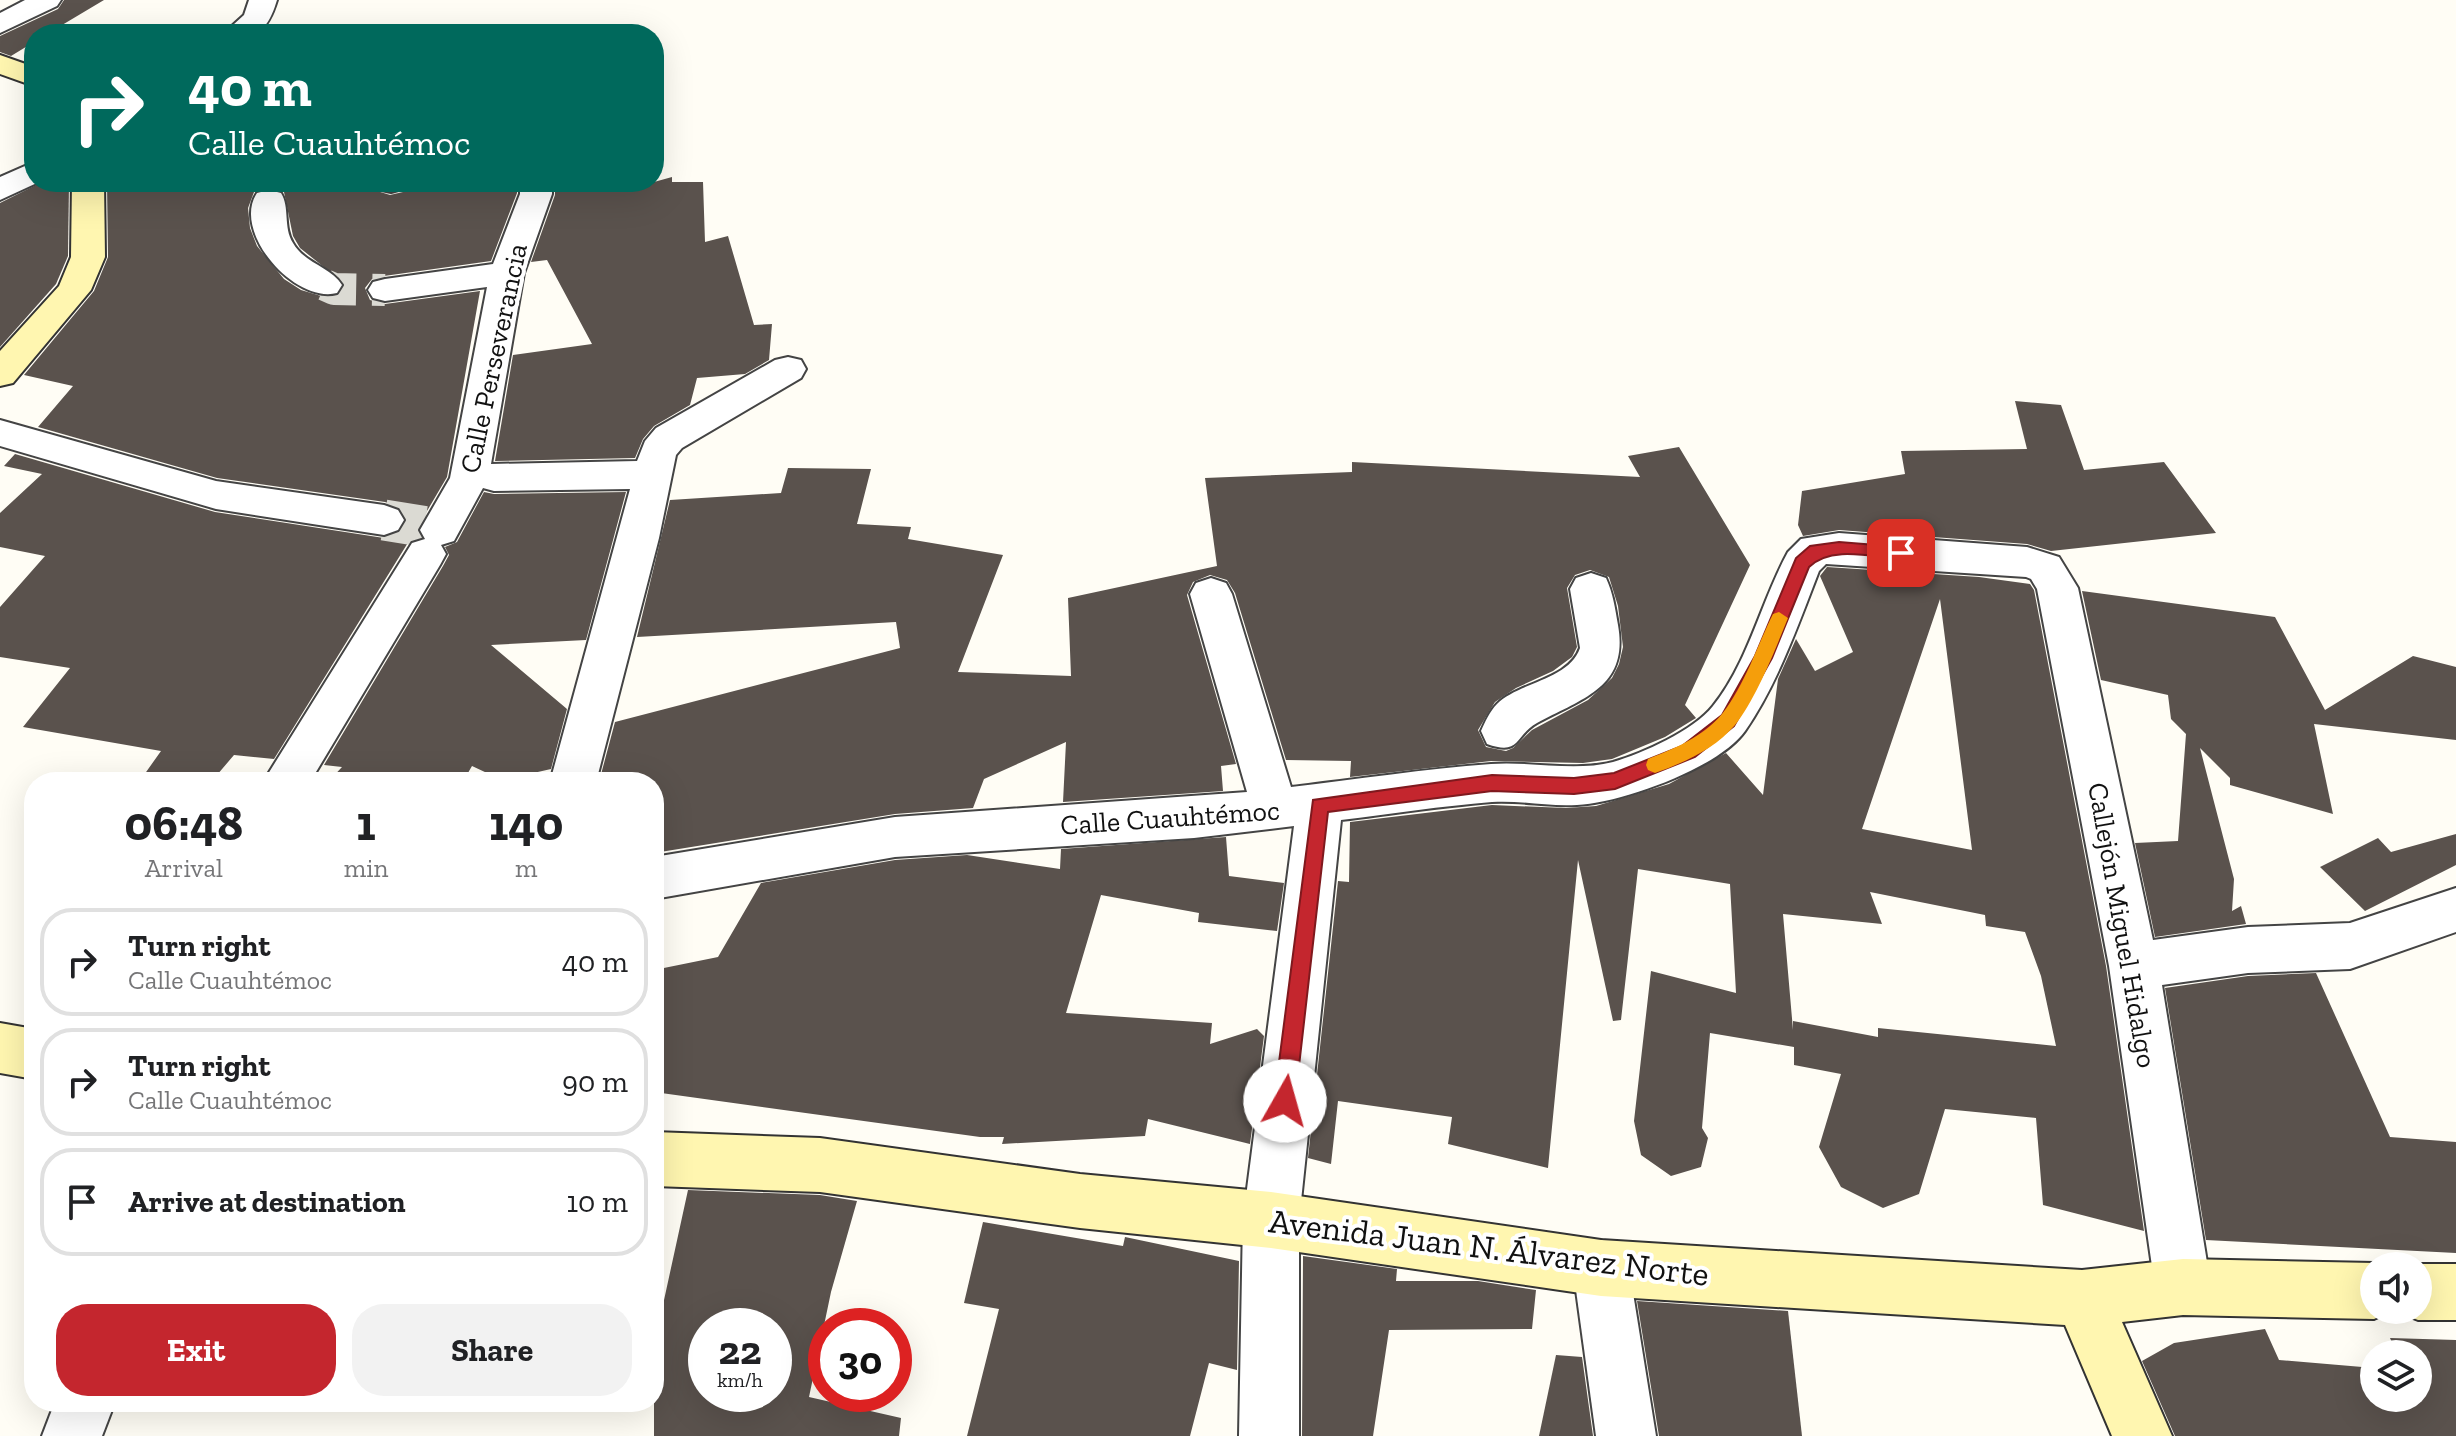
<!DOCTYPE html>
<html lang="en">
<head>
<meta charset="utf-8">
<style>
  :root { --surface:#fff; --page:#f2f2f2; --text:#202124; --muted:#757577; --line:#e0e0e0; --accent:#c4262e }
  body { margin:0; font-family:"Zilla Slab",serif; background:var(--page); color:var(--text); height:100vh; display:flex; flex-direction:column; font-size:30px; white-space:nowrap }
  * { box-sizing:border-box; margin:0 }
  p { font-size:26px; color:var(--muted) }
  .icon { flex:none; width:44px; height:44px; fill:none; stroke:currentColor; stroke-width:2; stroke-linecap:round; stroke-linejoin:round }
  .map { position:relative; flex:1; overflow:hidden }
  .details { position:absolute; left:24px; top:772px; width:640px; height:640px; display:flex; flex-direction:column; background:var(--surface); border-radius:32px; box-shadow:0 8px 32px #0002 }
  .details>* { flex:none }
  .top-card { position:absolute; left:24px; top:24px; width:640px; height:168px; border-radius:32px; box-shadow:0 8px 32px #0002; background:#00695c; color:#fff; overflow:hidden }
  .buttons { position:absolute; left:2360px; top:1252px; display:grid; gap:16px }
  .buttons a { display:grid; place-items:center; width:72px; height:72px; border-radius:50%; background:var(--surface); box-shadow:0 8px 32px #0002; font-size:40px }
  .speed { position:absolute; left:688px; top:1308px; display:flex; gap:16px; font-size:40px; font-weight:700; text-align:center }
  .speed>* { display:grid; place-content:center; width:104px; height:104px; border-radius:50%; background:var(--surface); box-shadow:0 8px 32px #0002; line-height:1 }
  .speed small { font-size:20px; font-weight:400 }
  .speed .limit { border:12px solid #d22; background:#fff; color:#111 }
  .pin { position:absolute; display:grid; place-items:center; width:68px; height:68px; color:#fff; margin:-34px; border-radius:16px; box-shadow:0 4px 12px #0006 }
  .me { position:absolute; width:88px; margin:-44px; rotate:7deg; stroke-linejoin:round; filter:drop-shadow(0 0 6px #0008) }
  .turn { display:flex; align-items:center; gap:28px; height:168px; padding:0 32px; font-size:36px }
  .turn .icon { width:104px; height:104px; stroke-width:2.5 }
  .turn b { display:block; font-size:56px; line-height:68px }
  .eta { display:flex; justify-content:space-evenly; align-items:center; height:136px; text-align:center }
  .eta b { font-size:48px; font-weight:800; line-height:56px }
  .cta { display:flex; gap:16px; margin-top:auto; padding:16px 32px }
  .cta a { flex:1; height:92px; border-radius:32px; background:var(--accent); color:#fff; font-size:32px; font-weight:800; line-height:92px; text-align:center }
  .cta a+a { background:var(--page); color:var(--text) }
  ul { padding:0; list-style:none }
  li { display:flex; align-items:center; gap:24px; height:108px; margin:0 16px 12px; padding:0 16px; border:4px solid var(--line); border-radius:32px }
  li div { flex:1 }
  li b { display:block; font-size:30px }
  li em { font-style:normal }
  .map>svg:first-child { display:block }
</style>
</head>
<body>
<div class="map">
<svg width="2456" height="1436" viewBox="0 0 2456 1436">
  <rect width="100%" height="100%" fill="#fffdf5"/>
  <!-- building -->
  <g fill="#5a524d" fill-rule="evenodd">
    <path d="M64,0H104L47,34H34V42L11,56L0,52V36L58,9Z"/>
    <path d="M672,177V182H703L705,242L728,236L754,325L772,324L769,360L745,374L697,378L690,405L654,426L643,439L635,458L495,461L513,355L592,344L547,260L531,262L555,195V182H654Z"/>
    <path d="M42,182H69L68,256L56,284L0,347V203Z"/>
    <path d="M107,182H348L390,195L403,192L410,182H517V193L491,261L384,276L372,279L365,288L370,300L385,304L480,291L447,477L417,528L421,537L409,541L274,759L234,755L211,782H139L161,751L23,727L70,668L0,657V607L45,556L0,547V513L42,474L4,466L15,454L215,512L384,538L401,532L407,518L399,507L385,502L217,478L38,427L73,386L24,375L94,291L108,257ZM270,187L284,192L293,236L300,248L344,283L340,295L321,296L301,290L284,279L257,246L250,228L248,208L254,192Z"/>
    <path d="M2015,401L2061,405L2084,470L2164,462L2216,533L2051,551L2027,544L1839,530L1803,536L1798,525L1802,491L1905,474L1901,451L2027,449Z"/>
    <path d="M1679,447L1750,565L1685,705L1696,718L1665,737L1612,759L1583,763L1491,761L1350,777L1351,761L1286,760L1235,593L1227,580L1210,575L1193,582L1187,595L1236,764L1221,766L1223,791L1063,802L1066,742L984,779L973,808L895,814L654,853V782H599L615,722L900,648L896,622L637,637L670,500L781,493L788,468L871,469L857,524L911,527L908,539L1003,555L958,672L1071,676L1068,598L1217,566L1205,478L1352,472V462L1640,477L1628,456ZM1590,570L1609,577L1618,606L1623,647L1619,664L1612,678L1588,700L1532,730L1513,748L1506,751L1486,747L1478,730L1495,702L1516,688L1553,671L1572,657L1577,647L1567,588L1575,575Z"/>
    <path d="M484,492L494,494L626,492L586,640L491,645L567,709L551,769L502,780L472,766L465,778L436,773L430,782H328L342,767L324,765L443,566L449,555L445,547L457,542Z"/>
    <path d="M1827,567L1979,577L2030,584L2034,590L2106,966L2144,1231L2043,1205L2036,1118L1945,1109L1919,1194L1883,1208L1841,1187L1819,1147L1841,1074L1794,1065V1047L1710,1033L1702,1128L1708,1138L1701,1167L1671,1176L1641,1155L1634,1121L1651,971L1736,993L1730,884L1638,869L1621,1020L1613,1021L1578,860L1548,1168L1448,1144L1452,1117L1338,1101L1331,1164L1308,1158L1338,881L1349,882L1350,822L1492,805L1566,808L1596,806L1669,784L1726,753L1763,795L1778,679L1796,639L1815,671L1853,652L1820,576ZM1940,599L1972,850L1862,829ZM1870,892L1985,915L1986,926L2025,932L2041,976L2056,1046L1878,1028V1037L1793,1021V1030L1783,914L1882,924Z"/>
    <path d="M2082,591L2275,617L2325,710L2413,656L2456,667V740L2314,724L2333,814L2230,785V778L2200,748L2234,879L2232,911L2241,906L2246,924L2155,937L2135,843L2178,841L2186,734L2171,719L2168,695L2101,680Z"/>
    <path d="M2456,834V865L2365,911L2320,867L2378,838L2391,852Z"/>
    <path d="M1226,837L1229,876L1284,883L1277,931L1198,922L1199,913L1101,895L1066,1013L1212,1023L1210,1044L1257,1029L1264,1036L1250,1144L1148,1119L1145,1136L1002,1144L1004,1137H980L654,1092V970L718,957L761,883L895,860L967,855L1060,869L1061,849Z"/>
    <path d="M2316,973L2390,1137L2456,1142V1253L2206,1240L2165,988L2248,976Z"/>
    <path d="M688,1190L820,1195L857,1201L831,1292L809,1397L901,1418L899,1436H654V1346ZM706,1326H774V1394H706Z"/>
    <path d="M983,1222L1123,1246L1125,1237L1239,1261L1237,1370L1209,1363L1190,1436H967L999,1309L964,1303Z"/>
    <path d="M1303,1256L1397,1269L1396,1281H1478L1536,1290L1532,1329L1389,1330L1373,1436H1302Z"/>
    <path d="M1637,1301L1788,1311L1802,1436H1659Z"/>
    <path d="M2265,1329L2279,1360L2374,1368V1398H2418V1354H2397L2390,1338L2456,1340V1436H2175L2142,1361L2174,1343Z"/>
    <path d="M1556,1355L1582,1357L1593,1436H1539Z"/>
  </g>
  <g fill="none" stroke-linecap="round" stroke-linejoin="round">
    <!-- street-tunnel-far1 -->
    <path stroke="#dbdad3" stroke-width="32" stroke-dasharray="32 16" stroke-linecap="butt" d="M325,285L334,289L385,290"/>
    <!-- street-tunnel -->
    <path stroke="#dbdad3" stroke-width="41" stroke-dasharray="41 21" stroke-linecap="butt" d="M384,520L428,527"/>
    <!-- street casing -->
    <g stroke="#444" stroke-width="4">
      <g id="street">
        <path d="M25,0H61L57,6L0,33V13Z"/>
        <path d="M249,0H277C266,36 257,34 223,34L244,15Z"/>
        <path d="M34,162V182H39L0,200V177Z"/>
        <path d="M372,182H407L402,189L391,192L377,189Z"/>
        <path d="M520,182H552V194L524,273L491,464L637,461L645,441L656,428L775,360L788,357L801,360L806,369L801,378L682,448L676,455L659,538L596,782H550L630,489L494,491L483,488L454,541L441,545L446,554L440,565L310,782H263L412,543L425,539L420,530L450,478L487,287L385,301L373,298L368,290L373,282L385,279L493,264L520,194Z"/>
        <path d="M269,190L281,193C290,207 283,227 293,243C304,263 331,267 342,285L337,293C295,304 231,232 257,193Z"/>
        <path d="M0,420L216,481L384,505L398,510L404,520L398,530L384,535L216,509L0,446Z"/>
        <path d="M1839,533L2027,547L2059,557L2078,588L2153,940L2248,927L2350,923L2456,888V932L2350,969L2248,973L2162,985L2211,1287L2203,1307L2183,1315L2163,1307L2155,1287L2109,966L2037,589L2031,579L2026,577L1826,564L1819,571C1798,625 1778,683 1745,731C1719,768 1621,803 1577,805C1549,807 1520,800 1492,802C1442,806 1391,814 1341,820L1299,1220V1436H1239L1243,1220L1294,826L1194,838L895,857L654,899V857L895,817L1247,792L1190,594L1196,583L1211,578L1226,583L1232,594L1291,787C1358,779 1425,769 1491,764C1531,761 1574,772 1613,762C1643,753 1693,731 1713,706C1749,661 1761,601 1788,552L1801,539Z"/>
        <path d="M1591,573L1606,578C1613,593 1615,608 1618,625C1629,687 1583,698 1537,723C1514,736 1521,756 1487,744L1481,731C1485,722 1490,711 1497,704C1519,682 1569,680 1580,648L1570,589L1576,578Z"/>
        <path d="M1601,1240L1621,1248L1629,1268L1656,1436H1596L1573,1268L1581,1248Z"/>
        <path d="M55,1402H115L102,1436H42Z"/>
      </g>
    </g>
    <!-- secondary casing -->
    <g stroke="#333" stroke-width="4">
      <g id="secondary">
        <path d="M0,55L34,67V86L0,74Z"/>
        <path d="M72,182H104L105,257L91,290L13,383L0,386V351L59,286L71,257Z"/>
        <path d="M0,1023L34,1029V1079L0,1073Z"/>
        <path d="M654,1132L820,1138L1080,1174L1271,1192L1601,1240L2082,1270L2183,1259L2374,1263L2382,1266H2374V1310H2394L2374,1319L2183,1315L2122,1322L2172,1436H2112L2065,1325L1601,1296L1271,1248L1080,1228L820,1192L654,1186Z"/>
        <path d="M2418,1264H2456V1320H2418L2398,1312L2418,1310V1266H2412Z"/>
      </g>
    </g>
    <!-- street -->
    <use href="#street" fill="#fff" fill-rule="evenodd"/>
    <!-- secondary -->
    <use href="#secondary" fill="#fff6b0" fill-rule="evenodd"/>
  </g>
  <!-- route -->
  <path fill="#c4262e" stroke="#7f191e" stroke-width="2" d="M1839,542L1901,547L1910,553L1901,559C1872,557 1831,545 1809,567L1772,658L1734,726L1695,757L1615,789L1574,794L1492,791L1328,812L1295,1101L1292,1109L1285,1112L1277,1109L1274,1101L1313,800L1492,775L1574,778L1614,773L1682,746L1722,715L1755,656L1796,558L1810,546Z"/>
  <!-- slow -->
  <path fill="#f59e0b" d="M1779,612L1788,618C1775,650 1756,699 1735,725C1715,749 1683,763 1655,773L1648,770L1646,765L1648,759C1674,749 1704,736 1722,714C1745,685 1757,646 1773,614Z"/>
  <g text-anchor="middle" stroke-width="8" stroke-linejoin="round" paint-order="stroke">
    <!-- street labels -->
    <g font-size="28" fill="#111" stroke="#fff">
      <text transform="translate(493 358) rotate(-78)" y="10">Calle Perseverancia</text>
      <text transform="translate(1170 817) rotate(-4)" y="10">Calle Cuauhtémoc</text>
      <text transform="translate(2123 925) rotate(80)" y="10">Callejón Miguel Hidalgo</text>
    </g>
    <!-- near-street labels -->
    <g font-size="34" fill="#111" stroke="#fff">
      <text transform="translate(1489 1247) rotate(7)" y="12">Avenida Juan N. Álvarez Norte</text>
    </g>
  </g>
</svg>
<div class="buttons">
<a><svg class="icon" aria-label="sound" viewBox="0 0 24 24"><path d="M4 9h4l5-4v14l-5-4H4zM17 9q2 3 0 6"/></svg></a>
<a><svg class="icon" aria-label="layers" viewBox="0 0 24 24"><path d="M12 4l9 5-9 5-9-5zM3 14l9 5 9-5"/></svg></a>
</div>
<div class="speed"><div>22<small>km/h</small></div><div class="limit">30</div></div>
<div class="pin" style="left:1901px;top:553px;background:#d93025"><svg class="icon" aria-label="arrive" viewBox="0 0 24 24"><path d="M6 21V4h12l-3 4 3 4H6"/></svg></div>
<svg class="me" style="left:1285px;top:1101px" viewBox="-20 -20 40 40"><circle r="19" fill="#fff"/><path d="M0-13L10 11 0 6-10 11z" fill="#c4262e"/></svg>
<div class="top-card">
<div class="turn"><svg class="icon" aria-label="right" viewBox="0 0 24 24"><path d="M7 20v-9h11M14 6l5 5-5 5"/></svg><div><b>40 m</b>Calle Cuauhtémoc</div></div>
</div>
<section class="details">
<div class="eta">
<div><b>06:48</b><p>Arrival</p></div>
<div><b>1</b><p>min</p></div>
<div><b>140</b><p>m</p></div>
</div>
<ul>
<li><svg class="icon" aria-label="right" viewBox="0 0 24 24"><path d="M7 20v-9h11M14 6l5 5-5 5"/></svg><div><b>Turn right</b><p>Calle Cuauhtémoc</p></div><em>40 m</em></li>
<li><svg class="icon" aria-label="right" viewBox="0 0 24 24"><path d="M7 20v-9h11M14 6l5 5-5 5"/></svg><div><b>Turn right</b><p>Calle Cuauhtémoc</p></div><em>90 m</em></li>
<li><svg class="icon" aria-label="arrive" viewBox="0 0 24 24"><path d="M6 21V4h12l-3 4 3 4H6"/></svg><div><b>Arrive at destination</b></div><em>10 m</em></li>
</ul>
<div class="cta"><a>Exit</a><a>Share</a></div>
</section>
</div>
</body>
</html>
